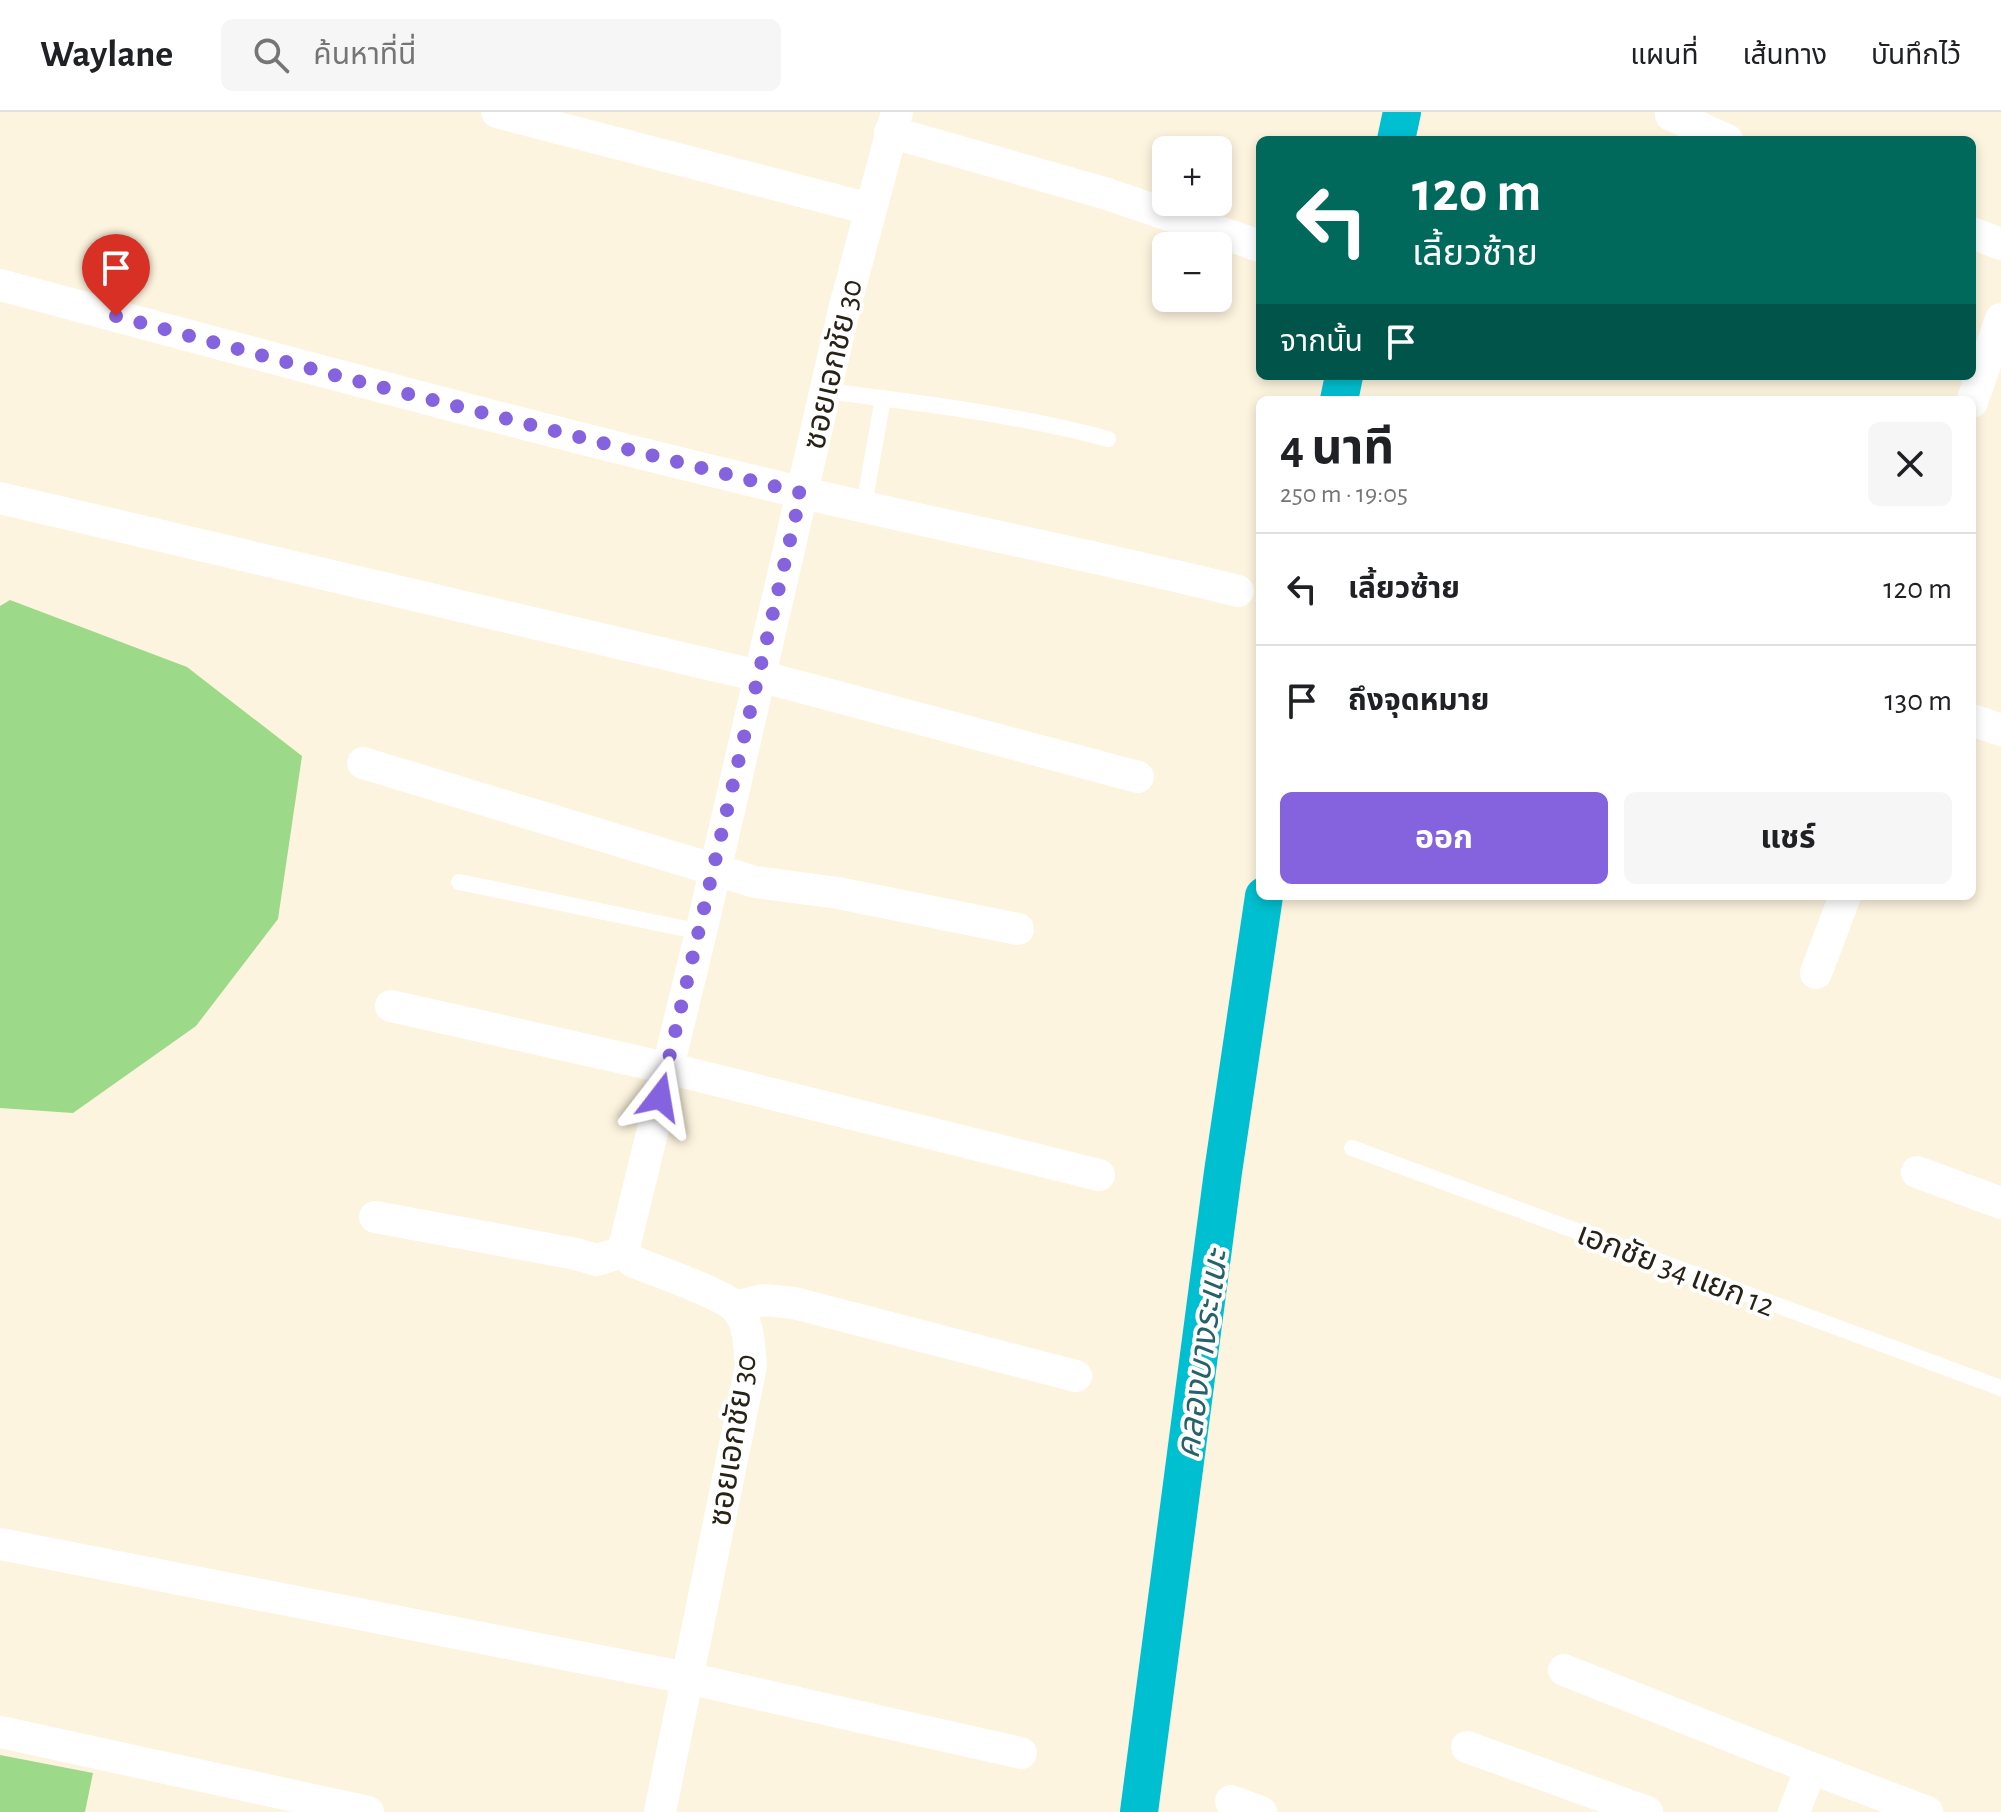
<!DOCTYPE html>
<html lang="th">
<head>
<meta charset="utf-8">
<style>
  :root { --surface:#fff; --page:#f6f6f6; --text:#202124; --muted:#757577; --line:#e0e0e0; --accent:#8663de }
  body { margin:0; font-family:"Alegreya Sans","Noto Sans Thai",sans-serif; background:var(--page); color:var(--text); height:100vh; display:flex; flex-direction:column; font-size:30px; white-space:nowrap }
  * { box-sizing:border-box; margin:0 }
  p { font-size:26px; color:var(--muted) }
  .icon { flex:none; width:44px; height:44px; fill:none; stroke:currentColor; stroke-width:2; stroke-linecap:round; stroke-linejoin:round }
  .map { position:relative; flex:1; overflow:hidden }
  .side { position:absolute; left:1256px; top:284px; width:720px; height:504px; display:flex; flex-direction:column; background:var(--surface); border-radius:12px; box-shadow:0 4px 12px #0003 }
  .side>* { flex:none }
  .hud { position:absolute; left:1256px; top:24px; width:720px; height:244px; border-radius:12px; box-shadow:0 4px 12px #0003; background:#00695c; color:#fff; overflow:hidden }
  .fabs { position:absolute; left:1152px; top:24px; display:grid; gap:16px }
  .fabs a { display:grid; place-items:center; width:80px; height:80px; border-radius:12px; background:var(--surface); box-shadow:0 4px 12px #0003; font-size:40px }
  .pin { position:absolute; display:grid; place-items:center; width:68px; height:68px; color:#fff; margin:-82px -34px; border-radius:50% 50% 50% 0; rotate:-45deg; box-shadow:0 0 8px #0007 }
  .pin .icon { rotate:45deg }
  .me { position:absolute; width:88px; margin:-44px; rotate:14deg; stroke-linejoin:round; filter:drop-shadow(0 0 6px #0008) }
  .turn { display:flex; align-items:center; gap:28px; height:168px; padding:0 24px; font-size:36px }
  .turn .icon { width:104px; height:104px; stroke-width:2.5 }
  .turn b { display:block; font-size:56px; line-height:68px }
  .then { display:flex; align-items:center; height:76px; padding:0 24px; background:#0003; gap:16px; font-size:30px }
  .round { display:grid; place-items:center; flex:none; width:84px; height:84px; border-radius:12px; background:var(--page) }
  .overview { display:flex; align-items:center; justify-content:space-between; height:136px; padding:0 24px }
  h1 { font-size:48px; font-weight:700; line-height:60px }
  .primary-button { display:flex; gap:16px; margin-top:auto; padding:16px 24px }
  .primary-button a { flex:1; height:92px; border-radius:12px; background:var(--accent); color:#fff; font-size:32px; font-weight:700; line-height:92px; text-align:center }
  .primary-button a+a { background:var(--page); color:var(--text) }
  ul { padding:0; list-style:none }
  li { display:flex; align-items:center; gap:24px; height:112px; padding:0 24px; border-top:2px solid var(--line) }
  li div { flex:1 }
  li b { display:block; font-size:30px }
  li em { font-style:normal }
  header { display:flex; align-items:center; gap:48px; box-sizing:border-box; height:112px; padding:0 40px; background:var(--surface); border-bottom:2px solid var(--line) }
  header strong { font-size:38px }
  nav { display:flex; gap:44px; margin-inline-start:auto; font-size:28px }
  .search { width:560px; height:72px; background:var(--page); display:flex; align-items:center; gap:20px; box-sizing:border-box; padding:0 28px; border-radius:12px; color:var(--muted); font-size:30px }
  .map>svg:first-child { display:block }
</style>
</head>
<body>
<header>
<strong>Waylane</strong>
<div class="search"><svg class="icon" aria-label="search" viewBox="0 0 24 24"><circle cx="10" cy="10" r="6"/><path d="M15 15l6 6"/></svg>ค้นหาที่นี่</div>
<nav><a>แผนที่</a><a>เส้นทาง</a><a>บันทึกไว้</a></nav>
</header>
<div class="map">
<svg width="2001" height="1700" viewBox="0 0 2001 1700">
  <rect width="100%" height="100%" fill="#fdf4df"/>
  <!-- forest -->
  <g fill="#9cd988">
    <path d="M10,488L187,555L302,644L278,807L196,914L73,1001L0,996V494Z"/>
    <path d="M0,1643L93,1661L85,1700H0Z"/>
  </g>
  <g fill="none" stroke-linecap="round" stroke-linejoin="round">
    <!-- canal -->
    <g stroke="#00bfd0" stroke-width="38">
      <path d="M1396,28L1402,0"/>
      <path d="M1339,288L1344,264"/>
      <path d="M1139,1700L1223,1060L1264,784"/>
    </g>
    <!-- lane -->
    <g stroke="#fff" stroke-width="16">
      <path d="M825,279C921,291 1014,302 1108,327"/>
      <path d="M864,394L883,286"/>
      <path d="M459,770L701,820"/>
      <path d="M1352,1036L2001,1276"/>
    </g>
    <!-- street -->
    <g stroke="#fff" stroke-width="32">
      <path d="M497,0L870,97"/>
      <path d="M1671,3L1727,28"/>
      <path d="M890,20L1104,81L1260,134"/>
      <path d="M1972,121L2001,132"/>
      <path d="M0,173C266,244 532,317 800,380C946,415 1092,443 1238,479"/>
      <path d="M1972,290L2001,207"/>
      <path d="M0,386L759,564L1138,665"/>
      <path d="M1972,608L2001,618"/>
      <path d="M363,651L755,770L838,781L1018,817"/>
      <path d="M1816,861L1845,784"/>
      <path d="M391,894L667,956L1099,1063"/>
      <path d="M1917,1060L2001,1091"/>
      <path d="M375,1105L576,1142L597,1148L623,1140"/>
      <path d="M735,1195L763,1188L794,1191L1076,1264"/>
      <path d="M0,1432L687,1566L1021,1641"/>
      <path d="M1564,1558L1811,1656"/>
      <path d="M0,1620L368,1700"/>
      <path d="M1467,1635L1647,1700"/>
      <path d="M1231,1689L1261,1700"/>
      <path d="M660,1700L751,1254C749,1235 750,1210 735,1195C721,1181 653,1158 632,1149L623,1140L701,820L844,198L897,0"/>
      <path d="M1794,1700L1811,1656L1927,1700"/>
    </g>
  </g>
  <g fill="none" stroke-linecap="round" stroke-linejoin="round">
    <!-- route -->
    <path stroke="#8663de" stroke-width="14" stroke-dasharray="0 25.2" d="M116,204L349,267L801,381L660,985"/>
  </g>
  <g text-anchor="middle" stroke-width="8" stroke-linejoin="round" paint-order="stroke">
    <!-- street labels -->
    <g font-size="32" fill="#282316" stroke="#fff">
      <text transform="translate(832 252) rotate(-77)" y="11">ซอยเอกชัย 30</text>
      <text transform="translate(1676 1157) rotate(21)" y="11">เอกชัย 34 แยก 12</text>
      <text transform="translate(732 1328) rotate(-81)" y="11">ซอยเอกชัย 30</text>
    </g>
    <!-- water labels -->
    <g font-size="34" font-style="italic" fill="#266269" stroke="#fff">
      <text transform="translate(1201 1242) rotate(-82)" y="12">คลองบางระแนะ</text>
    </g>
  </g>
</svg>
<div class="fabs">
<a>+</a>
<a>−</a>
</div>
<div class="pin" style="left:116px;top:204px;background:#d93025"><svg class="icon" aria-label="arrive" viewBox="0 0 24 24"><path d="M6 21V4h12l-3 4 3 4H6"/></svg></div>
<svg class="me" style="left:660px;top:985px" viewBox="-20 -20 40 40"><path d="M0-17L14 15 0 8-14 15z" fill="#8663de" stroke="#fff" stroke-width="4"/></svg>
<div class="hud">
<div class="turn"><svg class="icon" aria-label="left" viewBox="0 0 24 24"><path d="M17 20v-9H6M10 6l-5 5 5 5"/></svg><div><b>120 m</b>เลี้ยวซ้าย</div></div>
<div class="then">จากนั้น<svg class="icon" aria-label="arrive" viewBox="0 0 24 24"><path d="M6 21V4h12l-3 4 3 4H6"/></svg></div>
</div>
<section class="side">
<div class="overview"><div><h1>4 นาที</h1><p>250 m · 19:05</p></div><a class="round"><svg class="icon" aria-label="close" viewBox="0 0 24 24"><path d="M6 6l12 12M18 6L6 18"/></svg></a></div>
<ul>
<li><svg class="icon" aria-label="left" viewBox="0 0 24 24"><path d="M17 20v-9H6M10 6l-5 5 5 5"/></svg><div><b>เลี้ยวซ้าย</b></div><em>120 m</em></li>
<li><svg class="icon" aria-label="arrive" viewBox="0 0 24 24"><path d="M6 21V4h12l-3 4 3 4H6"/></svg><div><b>ถึงจุดหมาย</b></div><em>130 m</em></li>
</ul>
<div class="primary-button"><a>ออก</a><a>แชร์</a></div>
</section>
</div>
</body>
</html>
